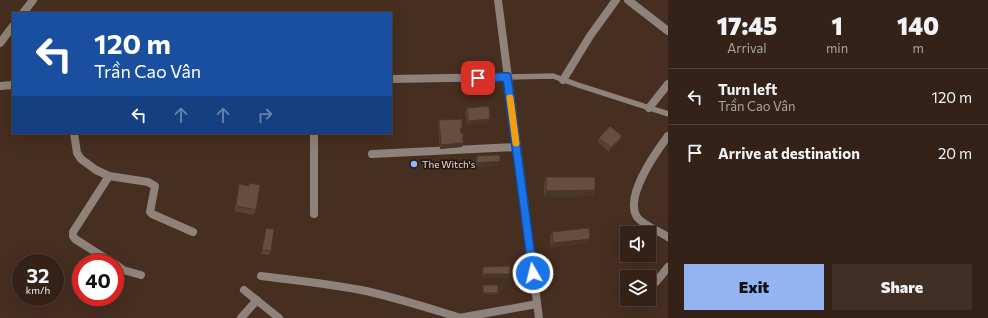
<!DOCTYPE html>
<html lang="en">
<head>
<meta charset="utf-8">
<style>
  :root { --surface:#342218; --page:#3f2f25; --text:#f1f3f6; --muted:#a9a4a2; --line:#4e3f37; --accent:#95b2f1 }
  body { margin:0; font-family:Commissioner,sans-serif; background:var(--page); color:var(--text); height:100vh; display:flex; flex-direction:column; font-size:15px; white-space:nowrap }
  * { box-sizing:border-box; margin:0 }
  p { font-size:13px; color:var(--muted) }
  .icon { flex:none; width:22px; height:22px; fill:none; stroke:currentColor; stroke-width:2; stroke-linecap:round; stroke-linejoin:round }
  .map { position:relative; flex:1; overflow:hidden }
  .details { display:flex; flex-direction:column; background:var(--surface); width:320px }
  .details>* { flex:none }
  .top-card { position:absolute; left:12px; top:12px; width:380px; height:122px; border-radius:0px; box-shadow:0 4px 16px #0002,0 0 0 1px var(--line); background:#1a4fa0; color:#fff; overflow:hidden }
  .buttons { position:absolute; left:620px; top:226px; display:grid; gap:8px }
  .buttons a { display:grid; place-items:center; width:36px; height:36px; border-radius:0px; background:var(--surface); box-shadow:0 4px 16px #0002,0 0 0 1px var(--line); font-size:20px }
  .speed { position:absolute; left:12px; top:254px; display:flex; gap:8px; font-size:20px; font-weight:700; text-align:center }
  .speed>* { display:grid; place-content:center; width:52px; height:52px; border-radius:50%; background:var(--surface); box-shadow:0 4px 16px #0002,0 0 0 1px var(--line); line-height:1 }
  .speed small { font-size:10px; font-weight:400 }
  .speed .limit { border:6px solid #d22; background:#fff; color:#111 }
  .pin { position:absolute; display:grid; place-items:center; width:34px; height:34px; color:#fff; margin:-17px; border-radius:8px; box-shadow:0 2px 6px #0006 }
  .me { position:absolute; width:44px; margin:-22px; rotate:352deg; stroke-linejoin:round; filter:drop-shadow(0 0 3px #0008) }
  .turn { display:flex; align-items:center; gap:14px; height:84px; padding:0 16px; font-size:18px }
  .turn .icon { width:52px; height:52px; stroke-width:2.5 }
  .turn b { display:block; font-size:28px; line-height:34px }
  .lanes { display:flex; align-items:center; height:38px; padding:0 16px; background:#0003; justify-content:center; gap:20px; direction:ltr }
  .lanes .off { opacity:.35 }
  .eta { display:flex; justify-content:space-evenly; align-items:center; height:68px; text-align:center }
  .eta b { font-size:24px; font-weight:800; line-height:28px }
  .primary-button { display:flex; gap:8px; margin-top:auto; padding:8px 16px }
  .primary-button a { flex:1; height:46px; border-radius:0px; background:var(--accent); color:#111; font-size:16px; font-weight:800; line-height:46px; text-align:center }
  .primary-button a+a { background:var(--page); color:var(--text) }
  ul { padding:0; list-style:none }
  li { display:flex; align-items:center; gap:12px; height:56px; padding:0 16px; border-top:1px solid var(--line) }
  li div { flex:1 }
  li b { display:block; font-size:15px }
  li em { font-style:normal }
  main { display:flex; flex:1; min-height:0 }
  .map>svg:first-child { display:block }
</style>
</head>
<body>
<main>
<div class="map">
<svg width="668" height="318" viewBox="0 0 668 318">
  <rect width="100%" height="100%" fill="#462e20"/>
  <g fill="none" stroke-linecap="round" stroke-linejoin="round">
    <!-- service -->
    <path stroke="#8e827a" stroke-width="5.5" d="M507,77L553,76L578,85L668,114"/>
    <!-- minor -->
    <g stroke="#8e827a" stroke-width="8">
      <path d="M628,0L668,31"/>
      <path d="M391,79L507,77"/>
      <path d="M563,80L590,36L616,0"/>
      <path d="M0,86L13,85"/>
      <path d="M649,108L668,84"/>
      <path d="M74,133L77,153L81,159L96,170L109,176L148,182L155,186L150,212L152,214L193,232"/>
      <path d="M314,133V214"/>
      <path d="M668,136C656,152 624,197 637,217C642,224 660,232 668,237"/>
      <path d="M372,154L516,147"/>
      <path d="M109,176L73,232V236L75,239L113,263"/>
      <path d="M115,264L123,270L141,275"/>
      <path d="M261,276C295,280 328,284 361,290C395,297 428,308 461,318"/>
      <path d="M656,282L668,267"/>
      <path d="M244,290L279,318"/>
      <path d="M241,318L257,300"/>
      <path d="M459,318L537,304"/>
    </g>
    <!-- tertiary -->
    <g stroke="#8e827a" stroke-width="8">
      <path d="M498,0L539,318"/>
      <path d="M23,13L33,0"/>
      <path d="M0,43L13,26"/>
    </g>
  </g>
  <!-- wall -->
  <g fill="#594235">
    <path d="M467,108L490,119L488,123L467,125L465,112Z"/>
    <path d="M439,120L461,133L463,143L462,147L440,149L438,125Z"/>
    <path d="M622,136L620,140L609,152L598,142L599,138Z"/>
    <path d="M477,156L498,165L476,167L475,161Z"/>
    <path d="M546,177L595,190L593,196L544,197V183Z"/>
    <path d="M249,183L256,210L254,215L234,211L238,189L239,184L248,186Z"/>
    <path d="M266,228L271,251L269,255L261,254L265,232Z"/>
    <path d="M552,232L590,239L588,243L551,247L550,236Z"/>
    <path d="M483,267L510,274L509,278H482V271Z"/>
  </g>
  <!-- shaded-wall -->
  <g fill="#48362b">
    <path d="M490,119L488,123L467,125L468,121Z"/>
    <path d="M622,136L620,140L609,152L611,148Z"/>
    <path d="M463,143L462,147L440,149L441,145Z"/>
    <path d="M500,161L498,165L476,167L477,163Z"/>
    <path d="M595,190L593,196L544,197L546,191Z"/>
    <path d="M590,239L588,243L551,247L553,243Z"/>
    <path d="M483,274H510L509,278H482Z"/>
    <path d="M483,293H498L497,295H482Z"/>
  </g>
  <!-- building -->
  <g fill="#674d3e" stroke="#48362b">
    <path d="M489,106L490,119L468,121L467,108Z"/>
    <path d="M462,119V128L460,129L461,133H463V143L441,145L439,120Z"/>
    <path d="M610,126L622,136L611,148L599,138Z"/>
    <path d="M500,155V161L477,163V156Z"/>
    <path d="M546,177H595V190L546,191Z"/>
    <path d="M249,183L260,185L256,210L236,206L239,184L249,186Z"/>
    <path d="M266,228L274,229L271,251L262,250Z"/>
    <path d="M589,228L590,239L553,243L552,232Z"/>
    <path d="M510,266V274H483V267Z"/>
    <rect x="483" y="285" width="15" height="8"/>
  </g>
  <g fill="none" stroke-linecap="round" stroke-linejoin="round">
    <!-- route casing -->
    <g stroke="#114b97" stroke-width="10">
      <path id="route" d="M478,78L507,77L533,273"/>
    </g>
    <!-- route -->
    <use href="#route" stroke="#1a73e8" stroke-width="7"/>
    <!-- slow -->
    <path stroke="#f59e0b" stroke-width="7" d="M510,98L516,143"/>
  </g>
  <!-- markers -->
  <circle fill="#92b7fd" stroke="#241913" stroke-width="1.5" cx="414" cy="164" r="4"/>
  <g text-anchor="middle" stroke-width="3.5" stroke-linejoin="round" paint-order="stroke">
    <!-- poi labels -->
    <g font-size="10" fill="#eadad1" stroke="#241913" text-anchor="start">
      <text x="422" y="168">The Witch's</text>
    </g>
  </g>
</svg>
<div class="buttons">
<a><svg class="icon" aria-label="sound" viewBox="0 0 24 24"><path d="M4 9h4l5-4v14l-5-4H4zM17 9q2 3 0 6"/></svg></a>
<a><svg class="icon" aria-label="layers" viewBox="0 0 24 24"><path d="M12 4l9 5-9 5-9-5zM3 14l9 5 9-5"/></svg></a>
</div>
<div class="speed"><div>32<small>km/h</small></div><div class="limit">40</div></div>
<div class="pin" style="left:478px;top:78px;background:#d93025"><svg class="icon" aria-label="arrive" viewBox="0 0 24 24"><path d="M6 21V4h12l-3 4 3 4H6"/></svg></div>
<svg class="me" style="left:533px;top:273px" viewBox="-20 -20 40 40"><circle r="17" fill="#1a73e8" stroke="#fff" stroke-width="3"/><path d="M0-11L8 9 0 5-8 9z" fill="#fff"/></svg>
<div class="top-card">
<div class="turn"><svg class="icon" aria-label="left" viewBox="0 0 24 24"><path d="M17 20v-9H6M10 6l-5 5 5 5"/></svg><div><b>120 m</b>Trần Cao Vân</div></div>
<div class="lanes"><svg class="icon" aria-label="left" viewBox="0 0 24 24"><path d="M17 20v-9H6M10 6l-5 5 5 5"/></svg><svg class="icon off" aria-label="ahead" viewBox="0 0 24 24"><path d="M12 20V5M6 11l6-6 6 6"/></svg><svg class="icon off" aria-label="ahead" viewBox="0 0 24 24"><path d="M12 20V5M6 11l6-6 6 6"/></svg><svg class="icon off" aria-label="right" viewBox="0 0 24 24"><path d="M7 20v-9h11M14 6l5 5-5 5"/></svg></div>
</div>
</div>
<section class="details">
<div class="eta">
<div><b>17:45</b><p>Arrival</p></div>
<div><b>1</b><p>min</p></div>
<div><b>140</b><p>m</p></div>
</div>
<ul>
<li><svg class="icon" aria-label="left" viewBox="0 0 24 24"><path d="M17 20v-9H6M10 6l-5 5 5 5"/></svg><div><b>Turn left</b><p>Trần Cao Vân</p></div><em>120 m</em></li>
<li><svg class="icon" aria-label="arrive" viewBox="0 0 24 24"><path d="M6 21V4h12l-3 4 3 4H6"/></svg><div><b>Arrive at destination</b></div><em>20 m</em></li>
</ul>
<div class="primary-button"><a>Exit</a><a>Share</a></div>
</section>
</main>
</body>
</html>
